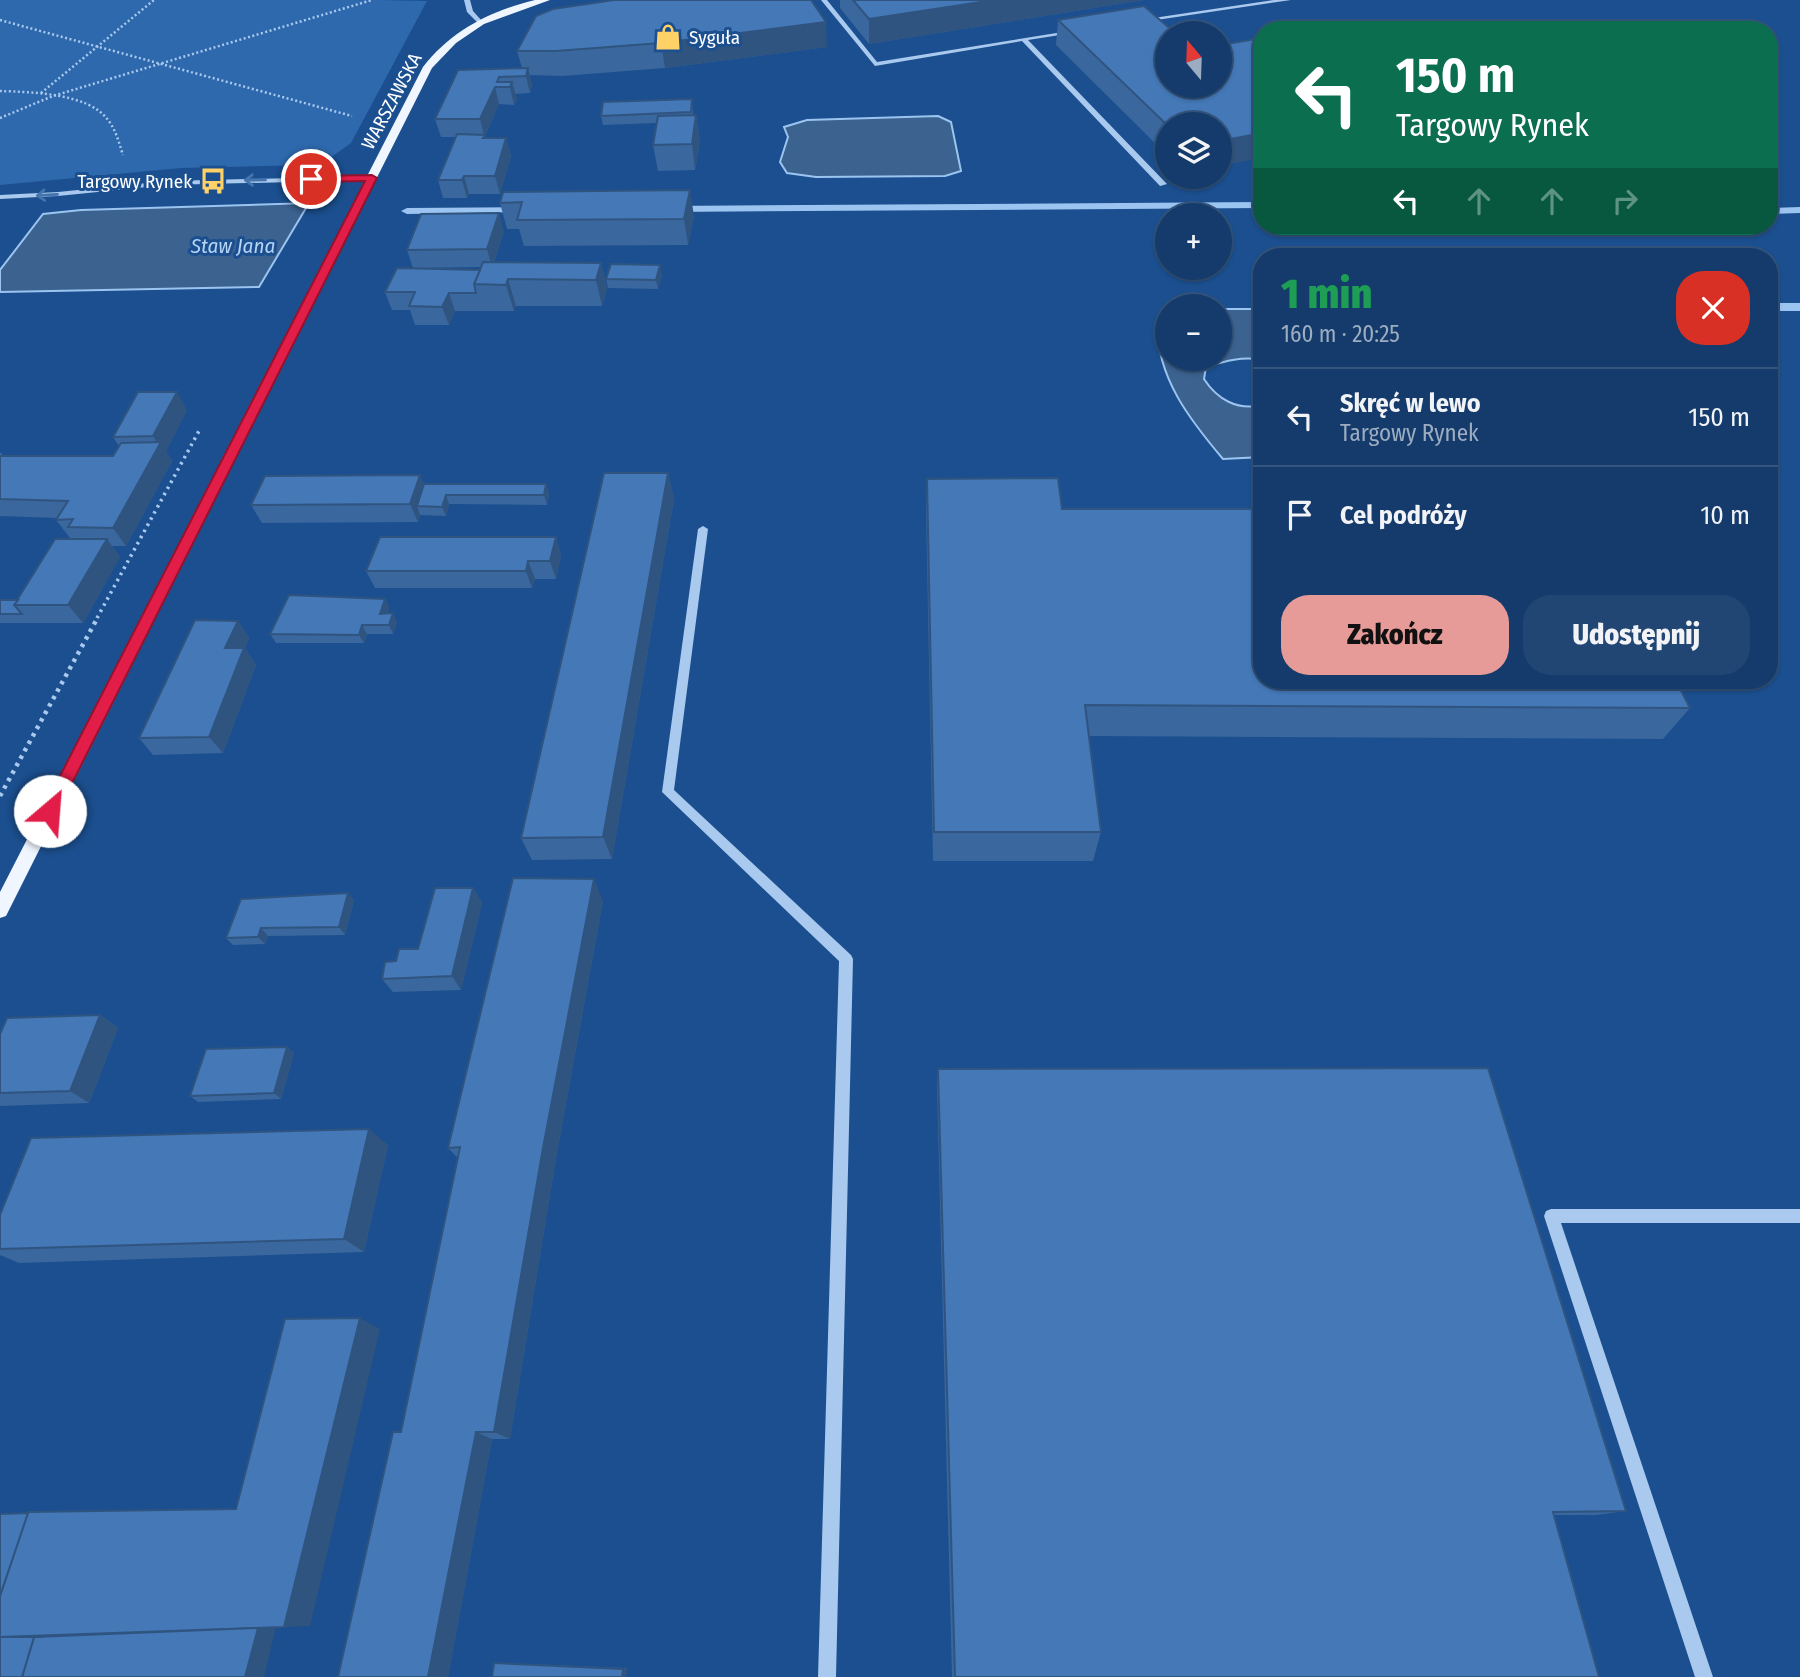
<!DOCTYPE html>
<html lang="pl">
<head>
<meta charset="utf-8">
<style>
  :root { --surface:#143b6b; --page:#214673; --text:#f1f3f6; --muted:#9dadc1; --line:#33557e; --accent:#e69b98 }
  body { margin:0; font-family:"Fira Sans Condensed",sans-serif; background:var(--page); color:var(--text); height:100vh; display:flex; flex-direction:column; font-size:26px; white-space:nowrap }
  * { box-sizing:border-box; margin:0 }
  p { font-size:23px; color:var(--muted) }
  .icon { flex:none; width:38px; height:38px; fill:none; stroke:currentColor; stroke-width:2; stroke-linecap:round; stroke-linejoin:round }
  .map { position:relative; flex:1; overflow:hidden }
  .drawer { position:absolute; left:1253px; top:248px; width:525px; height:441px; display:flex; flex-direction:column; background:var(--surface); border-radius:28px; box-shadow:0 2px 5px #0004,0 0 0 2px var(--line) }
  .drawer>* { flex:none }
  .guide { position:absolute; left:1253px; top:21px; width:525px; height:214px; border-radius:28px; box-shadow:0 2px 5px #0004,0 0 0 2px var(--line); background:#0b6e4f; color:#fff; overflow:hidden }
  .needle { width:46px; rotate:341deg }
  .tools { position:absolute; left:1155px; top:21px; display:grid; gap:14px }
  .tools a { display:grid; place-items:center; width:77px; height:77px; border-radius:50%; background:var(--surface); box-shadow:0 2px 5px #0004,0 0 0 2px var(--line); font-size:35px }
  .pin { position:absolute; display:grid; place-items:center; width:60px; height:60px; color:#fff; margin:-30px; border:4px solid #fff; border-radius:50%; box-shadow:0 2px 7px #0007 }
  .me { position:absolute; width:77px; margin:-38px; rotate:27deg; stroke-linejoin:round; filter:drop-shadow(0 0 5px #0008) }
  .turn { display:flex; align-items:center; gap:24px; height:147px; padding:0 28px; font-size:32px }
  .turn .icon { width:91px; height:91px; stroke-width:2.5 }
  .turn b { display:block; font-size:49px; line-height:60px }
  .lanes { display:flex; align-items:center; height:66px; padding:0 28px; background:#0003; justify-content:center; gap:35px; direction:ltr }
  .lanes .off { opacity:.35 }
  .round { display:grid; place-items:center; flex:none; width:74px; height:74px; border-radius:28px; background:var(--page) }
  .headline { display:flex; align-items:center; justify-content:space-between; height:119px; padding:0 28px }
  h1 { font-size:42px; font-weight:800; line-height:52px; color:#1e9e55 }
  .button { display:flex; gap:14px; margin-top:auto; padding:14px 28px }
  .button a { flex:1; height:80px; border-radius:28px; background:var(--accent); color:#111; font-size:28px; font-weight:800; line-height:80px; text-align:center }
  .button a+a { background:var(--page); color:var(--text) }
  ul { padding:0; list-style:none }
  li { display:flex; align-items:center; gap:21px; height:98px; padding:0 28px; border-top:2px solid var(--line) }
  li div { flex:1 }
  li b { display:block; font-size:26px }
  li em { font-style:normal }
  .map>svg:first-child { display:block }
</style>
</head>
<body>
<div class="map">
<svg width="1800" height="1677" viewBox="0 0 1800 1677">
  <rect width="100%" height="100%" fill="#1b4f8f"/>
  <!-- green -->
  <path fill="#2e69ad" d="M0,0H380L427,1L351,143L326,161L303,165L181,168L0,185Z"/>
  <!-- water -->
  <g fill="#3c6290" stroke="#9cc4f0" stroke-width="2">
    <path d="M938,116L951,122L961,171L945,176L816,177L787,173L780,162L788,137L784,127L807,120Z"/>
    <path d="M309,203L259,287L0,292V270L43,214L81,210Z"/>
    <path d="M1220,309H1262V360C1243,356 1225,361 1206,367L1204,379C1217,399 1237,411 1262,405V457L1223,459C1190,420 1157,378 1157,324L1167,317V359H1220Z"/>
  </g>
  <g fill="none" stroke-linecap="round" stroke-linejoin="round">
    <!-- stream -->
    <g fill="#9cc4f0" fill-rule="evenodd">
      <path d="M1262,202V208L669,212L663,209L669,206Z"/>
      <path d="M526,207L532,210L530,212L407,214L401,211L407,208Z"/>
      <path d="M1800,207V213L1769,214V208Z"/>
      <rect x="1769" y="303" width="31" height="8"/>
    </g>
    <!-- path-far2 -->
    <g stroke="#a9c9ee" stroke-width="2.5" stroke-dasharray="2 2.5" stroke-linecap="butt">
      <path d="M0,20L352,116"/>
      <path d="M0,91C30,92 89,93 108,120C116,130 119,143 123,155"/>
      <path d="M41,93L154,0"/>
      <path d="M0,118L53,96L372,0"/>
    </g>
    <!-- path-far1 -->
    <path stroke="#a9c9ee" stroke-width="3.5" stroke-dasharray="2.5 4.5" stroke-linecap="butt" d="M97,618L199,431"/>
    <!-- path -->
    <path stroke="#a9c9ee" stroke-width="4.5" stroke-dasharray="3.5 5" stroke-linecap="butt" d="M0,796L98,617"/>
    <!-- minor -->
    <g fill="#a9c9ee" fill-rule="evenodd">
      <path d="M464,0H470L473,11L481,20V22H477L467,12Z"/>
      <path d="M821,0H827L877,62L1075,30L1076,31L1073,33L1028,40L1167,184L1160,186L1022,41L875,66Z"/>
      <path d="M1274,0H1291L1143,22L1140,20Z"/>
      <path d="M372,176L376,178L375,180L167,185L58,196L0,199V195L58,192L167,181Z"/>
      <path d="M703,526L708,529L674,790L851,955L853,959L836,1677H818L839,961L662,792L698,529Z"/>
      <path d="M1551,1209H1800V1223H1561L1713,1677H1695L1544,1216L1546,1211Z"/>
    </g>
    <!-- major -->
    <path fill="#f0f6ff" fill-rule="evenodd" d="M535,0H550L484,24L456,43L432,68L6,916L0,918V892L423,67C452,30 490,11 535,0Z"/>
  </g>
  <!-- wall -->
  <g fill="#3a679d">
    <path d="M840,0H1144L869,44L840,8Z"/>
    <path d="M536,16L827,47L665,68L562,76L529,75L532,85L530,93L515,94L517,99L514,105L499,104L485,136L486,138H506L511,156L500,194H469L467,198H443L438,180L456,137H441L435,119L458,70L522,68L517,51Z"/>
    <path d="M1058,20L1167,124V155L1056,45Z"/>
    <path d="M692,99L693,115H696L700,141L695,170L658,171L653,145L657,123L603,125L601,116Z"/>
    <path d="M503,192L694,216L688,245L524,246L519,229H507L500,203Z"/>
    <path d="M504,231L494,262L601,263L607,289L602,306H516L514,311H455L449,325H415L410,310H392L385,292L480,270L481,267L413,268L407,250Z"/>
    <path d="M662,275L658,289L608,288L606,279Z"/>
    <path d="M187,410L166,451L172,461L126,546H112L120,557L83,623H0V600H18L77,539L76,538H70L56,520L57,518L0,516V452L4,456H113L119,446L113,437Z"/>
    <path d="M668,473L674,499L612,859L532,860L521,838Z"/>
    <path d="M927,479L1690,708L1663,739L1089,736L1101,832L1093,861H933L926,512Z"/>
    <path d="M424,484H546L549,494L547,505L449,504L446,516L420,515L418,522L262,523L251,505Z"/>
    <path d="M556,537L561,555L556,579H535L532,588H375L366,571Z"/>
    <path d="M385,599L389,608L387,614L397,622L393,634H367L364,643H276L270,634Z"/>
    <path d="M238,621L249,638L245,648L256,665L223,753L153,755L139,738Z"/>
    <path d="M473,888L482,903L461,990L393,992L382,979L396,961L418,949Z"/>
    <path d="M354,900L345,935L268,936L265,944L233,945L226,938Z"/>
    <path d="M603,901L555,1164L510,1439H492L448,1677H338L401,1432L458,1158L448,1148Z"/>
    <path d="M100,1015L118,1028L89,1103L0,1106V1034Z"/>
    <path d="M287,1047L294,1053L281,1099L198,1102L190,1096Z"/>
    <path d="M938,1069L1626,1511L1596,1515H1554L1599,1677H952L937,1087Z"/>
    <path d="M388,1145L364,1252L19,1263L0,1255V1215Z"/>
    <path d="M494,1663H500L627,1668L626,1677Z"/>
  </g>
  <!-- shaded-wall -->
  <g fill="#305480">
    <path d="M994,0H1144L869,44V19Z"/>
    <path d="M826,22L827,47L665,68L661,43Z"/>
    <path d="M528,68L532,85L530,93L526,76Z"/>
    <path d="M512,82L517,99L514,105L510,87Z"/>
    <path d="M495,87L499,104L485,136L490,152L483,138L484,135L480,119Z"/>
    <path d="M696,115L700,141L695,170L692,144Z"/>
    <path d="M1262,133V158L1220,166V141Z"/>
    <path d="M506,138L511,156L500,194L495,176Z"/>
    <path d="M464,176L469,194L467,198L462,180Z"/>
    <path d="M690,190L694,216L688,245L684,219Z"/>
    <path d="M499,213L504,231L492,267L487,249Z"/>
    <path d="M601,263L607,289L602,306L596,280Z"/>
    <path d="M660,265L662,275L658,289L656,280Z"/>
    <path d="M508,279L516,306L514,311L506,285Z"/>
    <path d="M449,293L455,311L449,325L442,307Z"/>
    <path d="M177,392L187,410L166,451L172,461L126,546L113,528L159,446L153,436Z"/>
    <path d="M668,473L674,499L612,859L603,837Z"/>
    <path d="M420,475L428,493L417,506L420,515L418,522L410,504Z"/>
    <path d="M546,484L549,494L547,505L544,495Z"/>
    <path d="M446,495L449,504L446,516L442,507Z"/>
    <path d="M556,537L561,555L556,579L550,561Z"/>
    <path d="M107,539L120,557L83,623L68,605Z"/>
    <path d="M528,561L535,579L532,588L526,571Z"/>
    <path d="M385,599L389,608L384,623L380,614Z"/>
    <path d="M393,613L397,622L393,634L389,625Z"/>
    <path d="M238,621L249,638L245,648L256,665L223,753L209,737L225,648Z"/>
    <path d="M362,625L367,634L364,643L359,635Z"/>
    <path d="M594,879L603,901L555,1164L510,1439L494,1432L543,1148Z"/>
    <path d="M473,888L482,903L461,990L452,976Z"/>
    <path d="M348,893L354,900L345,935L339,927Z"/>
    <path d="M261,928L268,936L265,944L258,937Z"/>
    <path d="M100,1015L118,1028L89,1103L70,1091Z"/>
    <path d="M287,1047L294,1053L281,1099L274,1093Z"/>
    <path d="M369,1129L388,1145L364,1252L344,1239Z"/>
    <path d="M360,1318L380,1329L310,1626L284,1627Z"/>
    <path d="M476,1432L492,1439L448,1677H428Z"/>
    <path d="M276,1627L264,1677H245L258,1628Z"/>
    <path d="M627,1668L626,1677H622L623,1669Z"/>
  </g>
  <!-- building -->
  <g fill="#4478b7" stroke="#305480" stroke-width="2">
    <path d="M614,0H811L826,22L661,43L556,51H517L536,16L553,9Z"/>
    <path d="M853,0H994L869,19Z"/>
    <path d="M1144,6L1175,33H1167V86H1220V45L1262,38V133L1220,141V124L1167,125L1058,20Z"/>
    <path d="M1358,22L1369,30H1312Z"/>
    <path d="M1464,22L1476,30H1420Z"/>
    <path d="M528,68L526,76L499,77L497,82H512L510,87H495L480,119H435L458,70Z"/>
    <path d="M692,99L691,112L601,116L603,102Z"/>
    <path d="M696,115L692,144L653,145L658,116Z"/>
    <path d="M457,134L485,135L483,138H506L495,176H464L462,180H438Z"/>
    <path d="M690,190L684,219L517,220L522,202L500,203L503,192Z"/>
    <path d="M499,213L487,249L407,250L421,214Z"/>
    <path d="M483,262L601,263L596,280L508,279L506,285L474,284Z"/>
    <path d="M611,264L660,265L656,280L606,279Z"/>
    <path d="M397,268L480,270L474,284L476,293H449L442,307L409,306L415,292H385Z"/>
    <path d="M138,392H177L153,436L113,437Z"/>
    <path d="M161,442L113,528L68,527L73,519L56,520L68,501L0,499V456H113L121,443Z"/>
    <path d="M604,473H668L603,837L521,838Z"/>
    <path d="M420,475L410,504L251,505L265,476Z"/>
    <path d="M1058,478L1062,509H1262V681H1676L1690,708L1085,705L1101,832H934L927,479Z"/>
    <path d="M424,484H546L544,495H446L442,507L417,506Z"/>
    <path d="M380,537H556L550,561H528L526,571H366Z"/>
    <path d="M55,539H107L68,605H14Z"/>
    <path d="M289,595L385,599L380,614L393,613L389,625H362L359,635L270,634Z"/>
    <path d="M0,600H18L14,605L22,614H0Z"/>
    <path d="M195,620L238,621L225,648H244L209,737L139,738Z"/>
    <path d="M513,878L594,879L543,1148L494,1432H476L428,1677H338L393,1432H401L460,1147L448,1148Z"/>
    <path d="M435,888H473L452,976L382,979L385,962L396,961L399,949H418Z"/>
    <path d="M348,893L339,927L261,928L258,937L226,938L241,899Z"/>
    <path d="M100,1015L70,1091L0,1093V1034L7,1018Z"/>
    <path d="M287,1047L274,1093L190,1096L206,1049Z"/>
    <path d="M1488,1068L1626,1511L1553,1512L1599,1677H955L938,1069Z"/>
    <path d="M369,1129L344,1239L0,1249V1215L31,1138Z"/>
    <path d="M360,1318L284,1627L0,1637V1596L28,1512L236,1509L285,1319Z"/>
    <path d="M28,1513L0,1596V1514Z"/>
    <path d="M258,1628L245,1677H22L34,1637Z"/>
    <path d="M0,1637H43H34L22,1677H0Z"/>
    <path d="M494,1663L623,1669L622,1677H492Z"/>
  </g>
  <!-- one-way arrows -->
  <defs><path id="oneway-shaft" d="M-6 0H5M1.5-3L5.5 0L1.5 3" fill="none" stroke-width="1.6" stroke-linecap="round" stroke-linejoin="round" transform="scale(1.75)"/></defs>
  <g stroke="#4674ac">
    <use href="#oneway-shaft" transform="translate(255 180) rotate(179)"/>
    <use href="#oneway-shaft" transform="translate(47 195) rotate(177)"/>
  </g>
  <!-- route -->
  <path fill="#e11d48" stroke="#92132f" stroke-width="2" d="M372,175L377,178L56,815H45L42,811L365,181L311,182L306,179L311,176Z"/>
  <!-- icons -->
  <defs>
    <g id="shop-bare" transform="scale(2.1)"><path d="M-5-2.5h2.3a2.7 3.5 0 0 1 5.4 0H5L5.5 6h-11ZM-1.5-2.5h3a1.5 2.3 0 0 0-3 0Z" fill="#ffd166" stroke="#1b4f8f" stroke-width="2.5" paint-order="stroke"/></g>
    <g id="bus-bare" transform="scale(2.1)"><path d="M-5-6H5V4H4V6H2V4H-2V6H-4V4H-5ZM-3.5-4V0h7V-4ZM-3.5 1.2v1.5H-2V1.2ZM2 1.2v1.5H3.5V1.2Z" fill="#ffd166" stroke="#1b4f8f" stroke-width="2.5" paint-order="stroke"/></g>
  </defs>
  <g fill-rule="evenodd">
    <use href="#shop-bare" x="668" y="37"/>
    <use href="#bus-bare" x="213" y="181"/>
  </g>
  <g text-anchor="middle" stroke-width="6" stroke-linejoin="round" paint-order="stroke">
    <!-- far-poi labels -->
    <g font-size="19" fill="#fff" stroke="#1b4f8f" text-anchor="start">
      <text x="689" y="44">Syguła</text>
      <text x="192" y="188" text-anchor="end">Targowy Rynek</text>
    </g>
    <!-- far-street labels -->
    <g font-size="19" fill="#fff" stroke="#1b4f8f">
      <text transform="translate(391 101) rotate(-62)" y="7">WARSZAWSKA</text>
    </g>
    <!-- far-water labels -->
    <g font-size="21" font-style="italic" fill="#b5d3f5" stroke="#1b4f8f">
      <text x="233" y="253">Staw Jana</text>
    </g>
  </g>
</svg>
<div class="tools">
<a><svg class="needle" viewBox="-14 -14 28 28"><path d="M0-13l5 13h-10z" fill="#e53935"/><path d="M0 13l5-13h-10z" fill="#9dadc1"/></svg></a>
<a><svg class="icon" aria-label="layers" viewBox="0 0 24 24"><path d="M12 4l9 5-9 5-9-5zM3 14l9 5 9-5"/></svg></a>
<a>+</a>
<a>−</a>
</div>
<div class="pin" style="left:311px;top:179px;background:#d93025"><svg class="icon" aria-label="arrive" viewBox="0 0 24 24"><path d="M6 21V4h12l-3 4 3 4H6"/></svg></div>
<svg class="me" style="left:50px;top:811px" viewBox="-20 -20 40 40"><circle r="19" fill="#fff"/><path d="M0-13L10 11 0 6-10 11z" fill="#e11d48"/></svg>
<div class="guide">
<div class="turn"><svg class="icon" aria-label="left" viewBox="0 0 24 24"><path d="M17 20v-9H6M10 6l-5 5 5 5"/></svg><div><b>150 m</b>Targowy Rynek</div></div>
<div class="lanes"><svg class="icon" aria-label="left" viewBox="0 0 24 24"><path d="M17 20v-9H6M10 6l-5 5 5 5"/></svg><svg class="icon off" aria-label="ahead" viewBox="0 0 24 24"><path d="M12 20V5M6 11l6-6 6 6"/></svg><svg class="icon off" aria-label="ahead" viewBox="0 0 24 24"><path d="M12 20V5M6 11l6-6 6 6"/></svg><svg class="icon off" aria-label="right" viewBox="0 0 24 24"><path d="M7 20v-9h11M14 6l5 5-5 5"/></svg></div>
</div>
<section class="drawer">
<div class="headline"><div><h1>1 min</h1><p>160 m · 20:25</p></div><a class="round" style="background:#d93025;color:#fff"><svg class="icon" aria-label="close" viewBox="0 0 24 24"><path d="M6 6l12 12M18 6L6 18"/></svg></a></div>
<ul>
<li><svg class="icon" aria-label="left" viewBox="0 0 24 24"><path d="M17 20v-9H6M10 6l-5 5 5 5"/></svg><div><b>Skręć w lewo</b><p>Targowy Rynek</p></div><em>150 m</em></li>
<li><svg class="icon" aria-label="arrive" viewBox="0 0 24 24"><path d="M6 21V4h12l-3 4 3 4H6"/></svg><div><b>Cel podróży</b></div><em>10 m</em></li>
</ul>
<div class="button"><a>Zakończ</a><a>Udostępnij</a></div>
</section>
</div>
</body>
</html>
